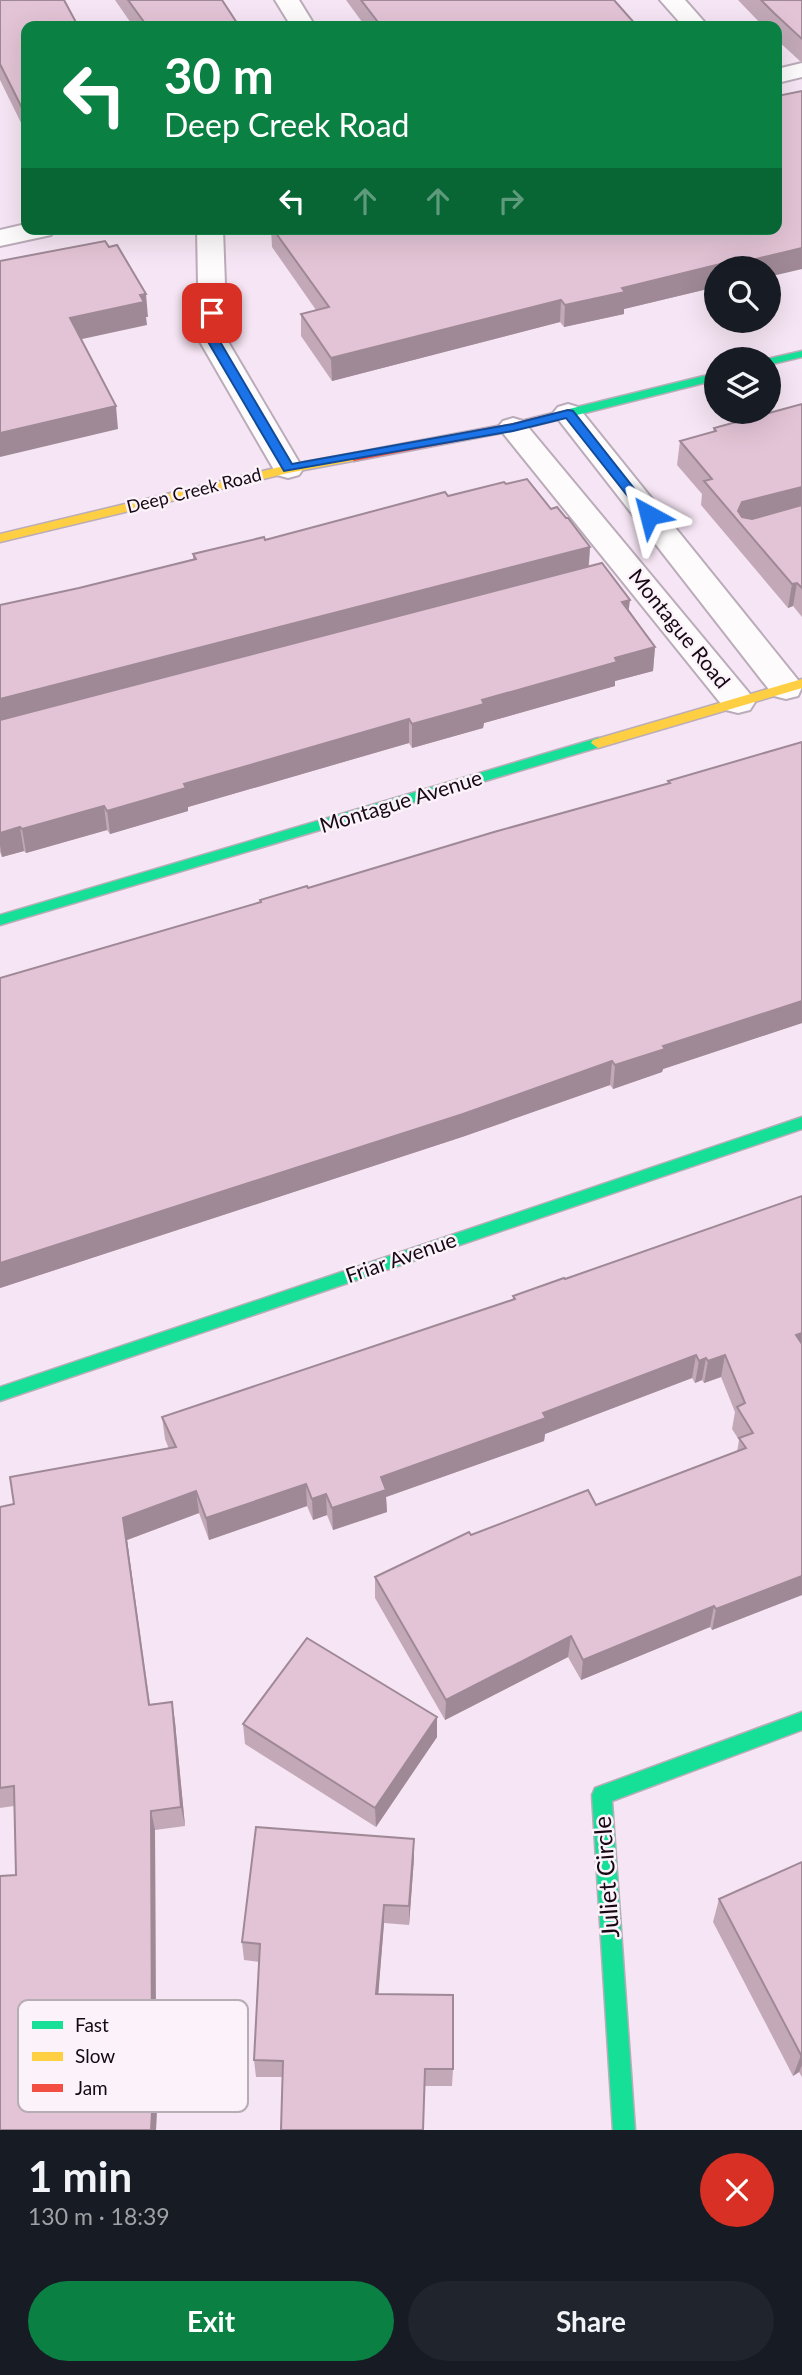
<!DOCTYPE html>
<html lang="en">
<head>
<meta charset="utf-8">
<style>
  :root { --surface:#171b24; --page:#20242c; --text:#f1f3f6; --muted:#9ea1a6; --accent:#0b8043 }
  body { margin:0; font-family:Lato,sans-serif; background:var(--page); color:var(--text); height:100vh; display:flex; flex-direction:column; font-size:26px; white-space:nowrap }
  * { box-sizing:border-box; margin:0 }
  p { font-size:23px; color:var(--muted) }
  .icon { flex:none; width:38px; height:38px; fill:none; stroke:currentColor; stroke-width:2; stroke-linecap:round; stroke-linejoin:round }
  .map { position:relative; height:2130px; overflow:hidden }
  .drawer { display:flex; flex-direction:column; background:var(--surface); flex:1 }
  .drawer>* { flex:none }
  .guide { position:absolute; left:21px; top:21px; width:761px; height:214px; border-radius:14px; box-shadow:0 7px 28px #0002; background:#0b8043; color:#fff; overflow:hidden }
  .controls { position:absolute; left:704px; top:256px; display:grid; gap:14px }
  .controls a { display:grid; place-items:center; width:77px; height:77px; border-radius:50%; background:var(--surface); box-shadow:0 7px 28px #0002; font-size:35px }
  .pin { position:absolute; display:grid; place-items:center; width:60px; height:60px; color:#fff; margin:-30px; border-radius:14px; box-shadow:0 4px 10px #0006 }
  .me { position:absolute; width:77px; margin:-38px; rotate:322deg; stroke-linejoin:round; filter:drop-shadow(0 0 5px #0008) }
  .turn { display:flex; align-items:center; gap:24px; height:147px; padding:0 28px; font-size:32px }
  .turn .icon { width:91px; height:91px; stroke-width:2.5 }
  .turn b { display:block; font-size:49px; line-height:60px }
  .lanes { display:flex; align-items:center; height:66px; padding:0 28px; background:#0003; justify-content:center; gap:35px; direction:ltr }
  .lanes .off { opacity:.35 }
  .round { display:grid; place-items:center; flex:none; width:74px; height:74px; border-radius:37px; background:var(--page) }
  .head { display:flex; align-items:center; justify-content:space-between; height:119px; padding:0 28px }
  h1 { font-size:42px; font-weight:700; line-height:52px }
  .primary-button { display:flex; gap:14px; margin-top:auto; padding:14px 28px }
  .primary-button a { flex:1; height:80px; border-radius:42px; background:var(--accent); color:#fff; font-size:28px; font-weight:700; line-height:80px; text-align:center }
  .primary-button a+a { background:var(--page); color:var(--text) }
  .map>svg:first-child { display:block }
</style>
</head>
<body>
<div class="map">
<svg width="802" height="2130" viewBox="0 0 802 2130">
  <rect width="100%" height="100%" fill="#f6e5f4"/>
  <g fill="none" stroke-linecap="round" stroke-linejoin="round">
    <!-- street casing -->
    <g stroke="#baacb9" stroke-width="4">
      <g id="street">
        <path d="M275,0H299L315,26H291Z"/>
        <path d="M660,0H685L708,26H683Z"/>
        <path d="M802,63V77L777,83V69Z"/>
        <path d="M26,224V229H55L51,235L0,246V230Z"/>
        <path d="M197,229H223L227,340L303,469L299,475L288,478L277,475L199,340Z"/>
        <path d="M568,404L578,407L798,680L802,687L798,696L786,699L774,696L558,419L553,413L558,407Z"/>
        <path d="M513,418L523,421L750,694L755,702L750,710L738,713L726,710L503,433L498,427L503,421Z"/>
      </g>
    </g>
    <!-- fast casing -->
    <g stroke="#baacb9" stroke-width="3">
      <g id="fast">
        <path d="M802,351V357L768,365L767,359Z"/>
        <path d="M716,373V380L569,417L563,413L565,410Z"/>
        <path d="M598,738L603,740L605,743L603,746L0,925V915Z"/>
        <path d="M802,1117V1129L0,1401V1387Z"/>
        <path d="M802,1712V1730L612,1801L635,2130H613L592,1795L595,1788Z"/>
      </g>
    </g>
    <!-- slow casing -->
    <g stroke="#baacb9" stroke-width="3">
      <g id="slow">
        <path d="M354,453L360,457L358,460L288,473L0,542V534L288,465Z"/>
        <path d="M802,679V688L598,748L591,743L593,740Z"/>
      </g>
    </g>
    <!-- jam casing -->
    <g stroke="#baacb9" stroke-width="3">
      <path id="jam" d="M569,409L573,410V416L513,431L354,461L348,457L354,453L513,423Z"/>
    </g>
    <!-- street -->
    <use href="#street" fill="#fefbfd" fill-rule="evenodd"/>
    <!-- fast -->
    <use href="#fast" fill="#16e098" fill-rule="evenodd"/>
    <!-- slow -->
    <use href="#slow" fill="#ffcf43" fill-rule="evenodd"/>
    <!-- jam -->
    <use href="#jam" fill="#f24e42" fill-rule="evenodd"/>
  </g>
  <!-- wall -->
  <g fill="#c3a9b8">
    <path d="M0,0L26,26V133L0,80Z"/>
    <path d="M115,0H222L239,26H133Z"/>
    <path d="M346,0H614L637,26H365Z"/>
    <path d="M738,0H802V61H800L777,40V26H763Z"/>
    <path d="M271,229H777L768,268H716V287L624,309V314L564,327L560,322L332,381L301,336V314L316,310L272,247Z"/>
    <path d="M802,404V617L793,606L788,608L701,505L702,494L677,465L680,441L713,432L714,428Z"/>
    <path d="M506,484L551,509L590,547L589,566L629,610L655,647L653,671L615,681V686L484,723L483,728L412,748L409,743L188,807V811L110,834L107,830L26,853L24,851L2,857L0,852V605L79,588L193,559V554L265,540L448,496Z"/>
    <path d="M802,742V1023L663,1069L662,1072L613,1089L610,1085L462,1137L0,1288V978L260,902V900L308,888L668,784V781Z"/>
    <path d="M802,1196V1595L712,1630L710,1627L581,1680L568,1657L445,1720L375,1598V1577L471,1535L596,1505L737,1452L739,1440L732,1429L735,1412L721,1377L704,1383L702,1380L695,1383L692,1378L545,1434L544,1441L386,1497L387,1512L333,1530L327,1515L313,1520L307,1506L209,1540L199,1513L127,1540L150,1704L172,1702L175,1722L185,1826L155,1830L156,2045L159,2061L156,2130H0L16,1875L14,1806L0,1808V1507L14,1504L169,1449L165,1439L162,1417L513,1300V1296L565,1279Z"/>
    <path d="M243,1724L437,1737L376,1827L245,1744Z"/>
    <path d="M414,1858L409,1925L384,1923L378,1994L453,2069L452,2086H425L282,2077H256L254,2060L259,1962L244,1960L242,1942Z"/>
    <path d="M802,1862V2077L799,2072L793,2076L713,1922L719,1899Z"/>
  </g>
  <!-- shaded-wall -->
  <g fill="#9f8996">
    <path d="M802,248V269L768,277V268H727V266Z"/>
    <path d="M724,263V268H716V287L624,309V314L564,327L565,305L622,288Z"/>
    <path d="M146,294L148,317H146L147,325L73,341L70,318Z"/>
    <path d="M561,300L560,322L332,381L331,358Z"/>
    <path d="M116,406L118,429L0,457V433Z"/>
    <path d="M802,487V505L741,525L738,511L742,502Z"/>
    <path d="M590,547L588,571L0,723V699Z"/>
    <path d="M797,583L793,606L788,608L792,584Z"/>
    <path d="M630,600L627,623L622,602Z"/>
    <path d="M655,647L653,671L615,681V686L484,723L483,728L412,748V724L482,700L615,658Z"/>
    <path d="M409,719V743L188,807V811L110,834L107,811L184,784Z"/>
    <path d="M104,806L107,830L26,853L22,829Z"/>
    <path d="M20,827L24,851L2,857L0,845V833Z"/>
    <path d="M802,1001V1023L663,1069L662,1072L613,1089L615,1065L663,1046Z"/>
    <path d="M612,1061L610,1085L462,1137L0,1288V1263Z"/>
    <path d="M802,1333V1354L796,1335Z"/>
    <path d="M696,1355L692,1378L545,1434L544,1441L386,1497L387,1512L333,1530L332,1508L381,1477L543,1413Z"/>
    <path d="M725,1355L721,1377L704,1383L708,1361Z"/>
    <path d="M706,1358L702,1380L695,1383L699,1361Z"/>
    <path d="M306,1484L307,1506L209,1540L206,1518Z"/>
    <path d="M196,1491L199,1513L127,1540L152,1725L123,1518Z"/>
    <path d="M326,1494L327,1515L313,1520L312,1499Z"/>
    <path d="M802,1576V1595L712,1630L716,1609Z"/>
    <path d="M714,1606L710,1627L581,1680L583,1660Z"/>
    <path d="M571,1636L568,1657L445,1720L446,1700Z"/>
    <path d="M172,1702L175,1722L185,1826L181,1807Z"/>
    <path d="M437,1717V1737L376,1827L375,1808Z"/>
    <path d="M151,1811L155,1830L156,2045L159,2061L156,2130H151Z"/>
    <path d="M414,1839V1858L409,1925V1906Z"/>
    <path d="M384,1905V1923L377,2011L376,1994Z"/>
    <path d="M802,2054V2065L799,2072L793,2076L801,2055Z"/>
  </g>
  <!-- building -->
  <g fill="#e3c4d6" stroke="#9f8996" stroke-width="2">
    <path d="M0,0H64L78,26H26V116L0,64Z"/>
    <path d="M128,0H222L239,26H147Z"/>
    <path d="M361,0H614L637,26H381Z"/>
    <path d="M761,0H802V39L774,13Z"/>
    <path d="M802,91V248L727,266L724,263L622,288L625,292L565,305L561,300L331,358L301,314L329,307L273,229H777V96Z"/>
    <path d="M105,241L109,247L117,245L146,294L140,295L144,302L70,318L116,406L0,433V261Z"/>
    <path d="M802,404V487L742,502L738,511L742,517L752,519L802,505V588L797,583L792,584L704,481L712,479L680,441L716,431L714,428Z"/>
    <path d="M527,479L551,509L557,507L566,518H568L590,547L0,699V605L79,588L196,559L193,554L264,537L265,540L445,492L448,496L504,482L506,484Z"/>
    <path d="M602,563L630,600L622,602L655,647L615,658L617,662L482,700L484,704L412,724L409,719L184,784L186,788L107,811L104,806L22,829L20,827L0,833V720Z"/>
    <path d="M802,742V1001L663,1046L665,1049L615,1065L612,1061L463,1114L0,1263V978L261,902L260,900L307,886L308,888L494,832L670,783L668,781Z"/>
    <path d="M802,1196V1333L796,1335L802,1344V1576L716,1609L714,1606L583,1660L571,1636L446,1700L375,1577L469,1532L471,1535L588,1490L596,1505L746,1448L739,1438L753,1433L737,1407L745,1403L725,1355L708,1361L706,1358L699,1361L696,1355L543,1413L546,1418L381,1477L386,1490L332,1508L326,1494L312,1499L306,1484L206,1518L196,1491L123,1518L149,1705L172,1702L181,1807L151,1811L152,2044H156L151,2130H0V1876L16,1875L14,1786L0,1788V1507L14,1504L10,1477L176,1447L162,1417L515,1299L513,1296L564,1278L565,1279Z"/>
    <path d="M307,1638L437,1717L375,1808L243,1724Z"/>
    <path d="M256,1827L414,1839L409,1906L384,1905L376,1994L453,1995V2069H425L423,2130H281L283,2061L254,2060L260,1944L242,1942Z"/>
    <path d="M802,1862V2054L801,2055L719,1899Z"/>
  </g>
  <!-- route -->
  <path fill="#1a73e8" stroke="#114b97" stroke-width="2" d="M212,309L218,313L219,340L292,464L513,424L568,410L573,411L655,515L654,518H645L566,418L513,431L284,471L207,340L206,313Z"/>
  <g text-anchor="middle" stroke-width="5" stroke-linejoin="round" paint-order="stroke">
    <!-- far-street labels -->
    <g font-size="18" fill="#160915" stroke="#fcf3fa">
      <text transform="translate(194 491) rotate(-14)" y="6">Deep Creek Road</text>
    </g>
    <!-- street labels -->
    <g font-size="21" fill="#160915" stroke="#fcf3fa">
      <text transform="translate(679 629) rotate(51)" y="7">Montague Road</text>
      <text transform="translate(401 802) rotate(-17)" y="7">Montague Avenue</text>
      <text transform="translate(401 1258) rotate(-19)" y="7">Friar Avenue</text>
    </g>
    <!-- near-street labels -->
    <g font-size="24" fill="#160915" stroke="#fcf3fa">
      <text transform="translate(607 1877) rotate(-94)" y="8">Juliet Circle</text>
    </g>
  </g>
  <!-- legend -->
  <rect x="18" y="2000" width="230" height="112" rx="10" fill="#fcf3fa" stroke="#b7adb5" stroke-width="2"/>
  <rect x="32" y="2021" width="31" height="8" fill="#16e098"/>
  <rect x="32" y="2052" width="31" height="9" fill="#ffcf43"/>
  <rect x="32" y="2084" width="31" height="8" fill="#f24e42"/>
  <g font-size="19" fill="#160915">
    <text x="75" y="2032">Fast</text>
    <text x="75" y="2063">Slow</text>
    <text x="75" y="2095">Jam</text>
  </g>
</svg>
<div class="controls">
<a><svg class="icon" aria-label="search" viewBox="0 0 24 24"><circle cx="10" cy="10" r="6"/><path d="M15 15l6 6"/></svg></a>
<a><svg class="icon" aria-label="layers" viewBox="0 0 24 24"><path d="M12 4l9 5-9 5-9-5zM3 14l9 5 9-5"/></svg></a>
</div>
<div class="pin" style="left:212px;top:313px;background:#d93025"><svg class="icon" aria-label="arrive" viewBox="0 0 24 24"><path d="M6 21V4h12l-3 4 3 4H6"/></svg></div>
<svg class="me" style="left:649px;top:515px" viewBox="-20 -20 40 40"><path d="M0-17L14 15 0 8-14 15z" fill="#1a73e8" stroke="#fff" stroke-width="4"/></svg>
<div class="guide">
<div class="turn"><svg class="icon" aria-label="left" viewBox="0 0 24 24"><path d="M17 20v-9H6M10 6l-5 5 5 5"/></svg><div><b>30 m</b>Deep Creek Road</div></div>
<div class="lanes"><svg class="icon" aria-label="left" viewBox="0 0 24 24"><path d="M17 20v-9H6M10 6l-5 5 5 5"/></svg><svg class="icon off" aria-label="ahead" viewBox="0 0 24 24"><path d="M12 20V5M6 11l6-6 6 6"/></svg><svg class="icon off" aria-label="ahead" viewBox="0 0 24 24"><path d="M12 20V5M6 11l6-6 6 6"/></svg><svg class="icon off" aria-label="right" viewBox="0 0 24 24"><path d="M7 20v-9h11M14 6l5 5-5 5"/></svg></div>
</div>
</div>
<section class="drawer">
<div class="head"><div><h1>1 min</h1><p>130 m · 18:39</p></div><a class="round" style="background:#d93025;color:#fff"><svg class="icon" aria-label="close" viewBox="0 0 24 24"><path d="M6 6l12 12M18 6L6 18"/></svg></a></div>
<div class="primary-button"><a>Exit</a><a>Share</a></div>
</section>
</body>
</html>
